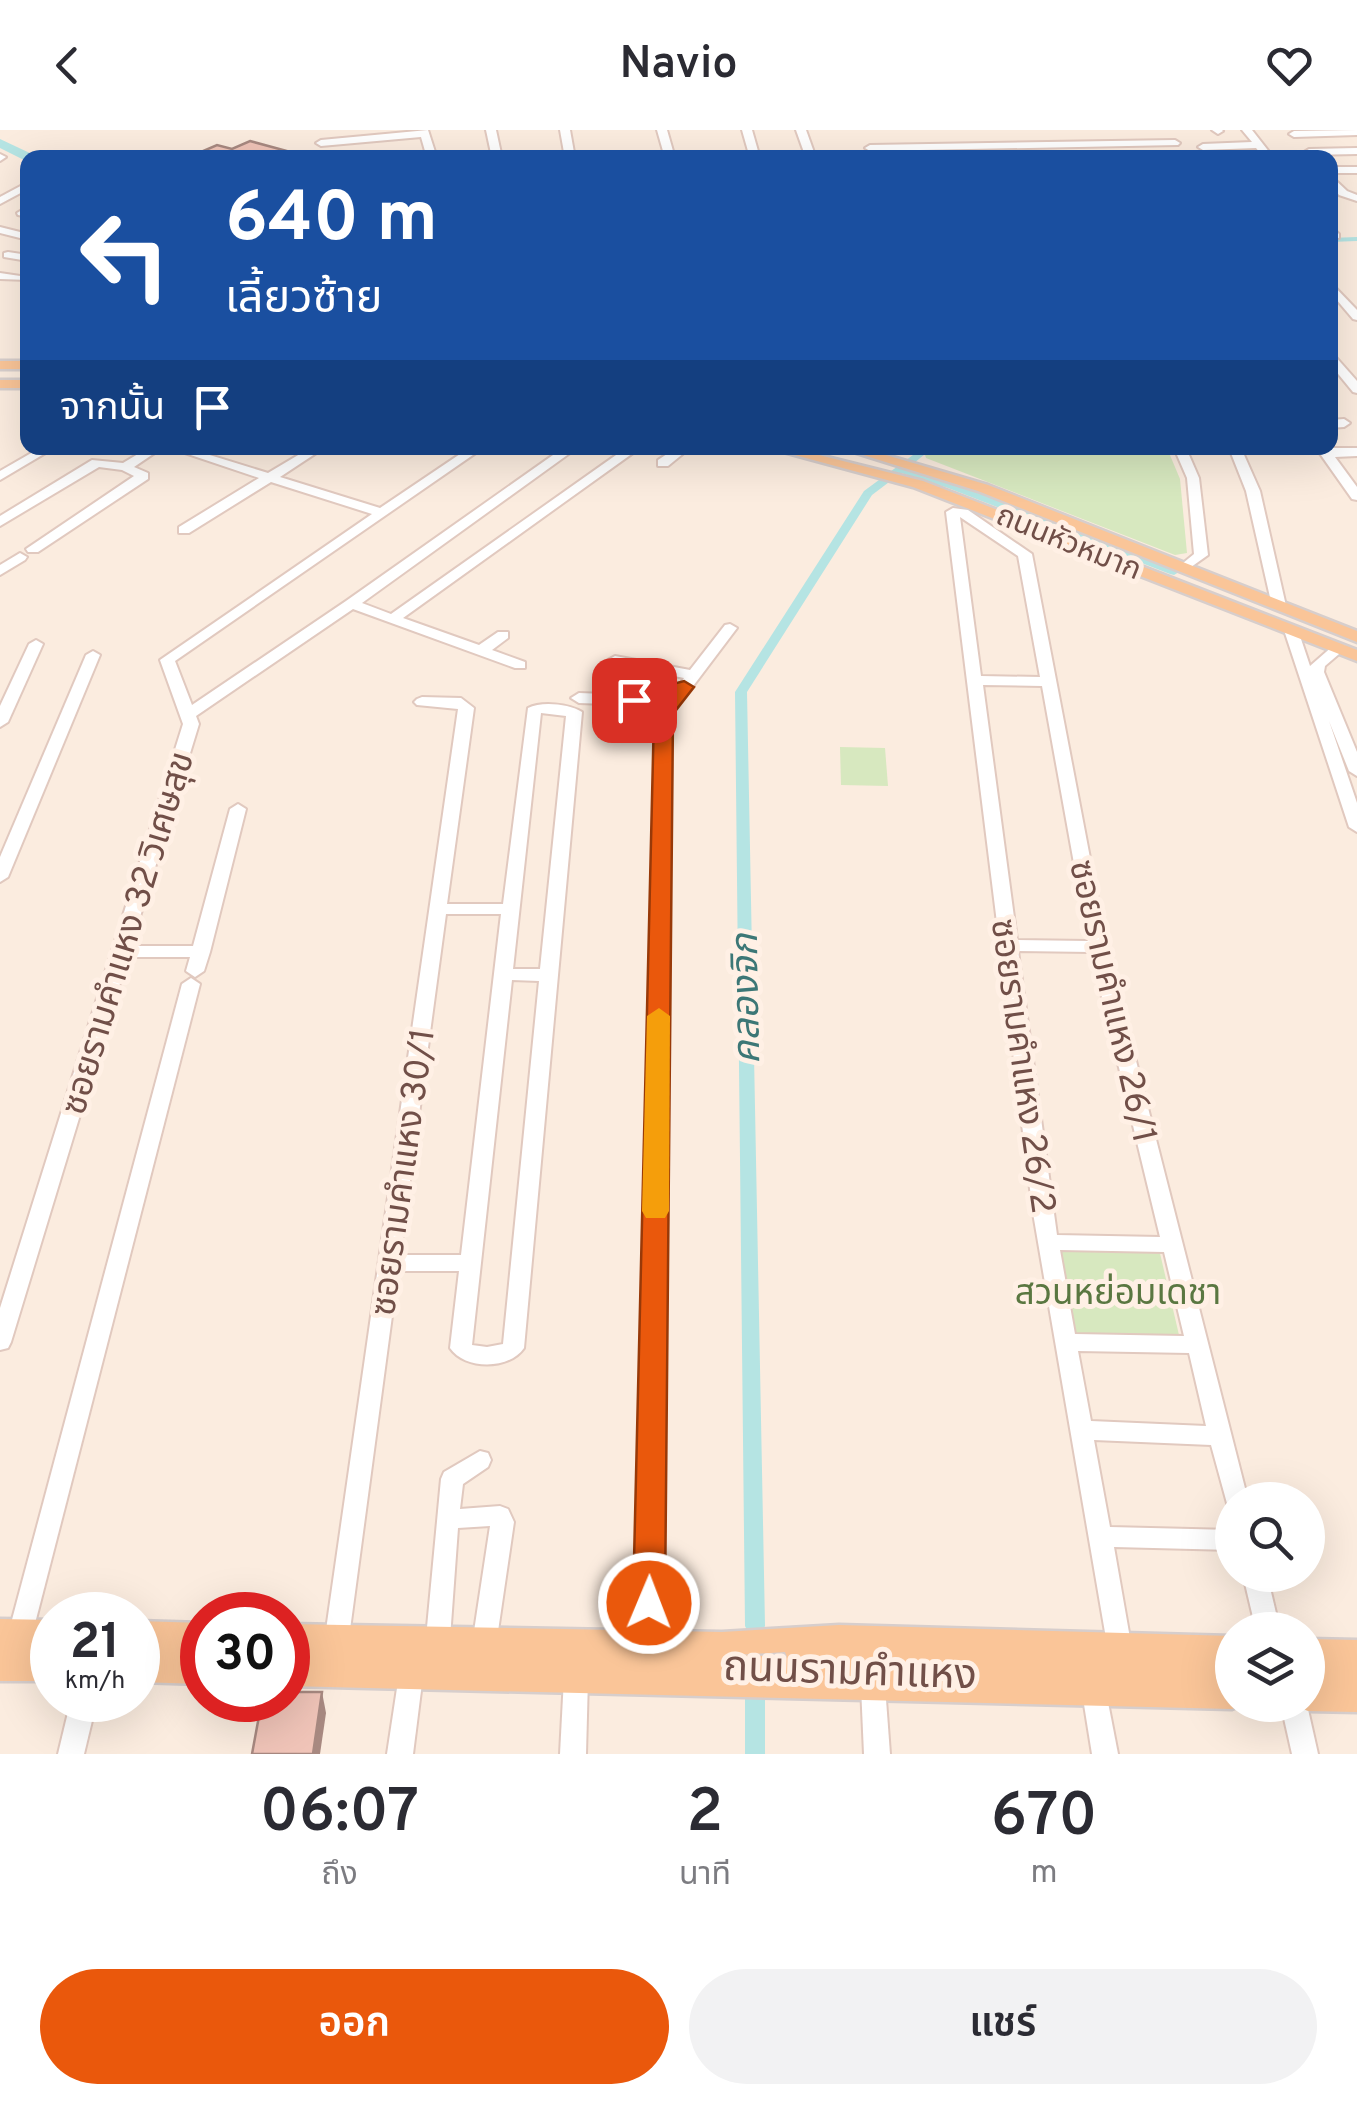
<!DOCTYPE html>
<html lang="th">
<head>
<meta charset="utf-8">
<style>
  :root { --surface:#fff; --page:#f2f2f3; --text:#2b2b33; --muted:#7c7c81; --accent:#ea580c }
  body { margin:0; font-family:Overpass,"Noto Sans Thai",sans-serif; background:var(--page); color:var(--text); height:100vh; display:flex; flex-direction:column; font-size:38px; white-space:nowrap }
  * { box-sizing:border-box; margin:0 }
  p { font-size:32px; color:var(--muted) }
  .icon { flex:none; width:55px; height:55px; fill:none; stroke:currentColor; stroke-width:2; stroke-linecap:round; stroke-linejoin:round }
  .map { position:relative; height:1624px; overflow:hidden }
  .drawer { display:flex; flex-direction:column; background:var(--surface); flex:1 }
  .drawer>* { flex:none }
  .banner { position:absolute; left:20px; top:20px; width:1318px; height:305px; border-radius:20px; box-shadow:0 10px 40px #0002; background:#1a4fa0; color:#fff; overflow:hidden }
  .buttons { position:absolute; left:1215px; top:1352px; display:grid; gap:20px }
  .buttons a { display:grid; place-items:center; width:110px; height:110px; border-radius:50%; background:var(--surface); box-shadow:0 10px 40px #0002; font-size:50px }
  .speed { position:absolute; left:30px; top:1462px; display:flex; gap:20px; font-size:50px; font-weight:700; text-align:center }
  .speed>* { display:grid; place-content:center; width:130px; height:130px; border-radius:50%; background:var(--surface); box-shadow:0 10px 40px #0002; line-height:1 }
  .speed small { font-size:25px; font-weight:400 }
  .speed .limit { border:15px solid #d22; background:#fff; color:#111 }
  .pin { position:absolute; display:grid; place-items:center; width:85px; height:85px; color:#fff; margin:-42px; border-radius:20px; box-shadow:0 5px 15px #0006 }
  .me { position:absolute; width:110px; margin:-55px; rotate:1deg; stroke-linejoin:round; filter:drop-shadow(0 0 8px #0008) }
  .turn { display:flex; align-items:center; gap:35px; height:210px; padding:0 40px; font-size:45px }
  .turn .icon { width:130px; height:130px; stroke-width:2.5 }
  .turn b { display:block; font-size:70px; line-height:85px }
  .then { display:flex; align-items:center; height:95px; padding:0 40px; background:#0003; gap:20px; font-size:38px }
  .eta { display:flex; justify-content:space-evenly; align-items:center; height:170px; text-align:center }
  .eta b { font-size:60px; font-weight:600; line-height:70px }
  .primary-button { display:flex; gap:20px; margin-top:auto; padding:20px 40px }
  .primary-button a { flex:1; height:115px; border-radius:60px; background:var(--accent); color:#fff; font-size:40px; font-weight:600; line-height:115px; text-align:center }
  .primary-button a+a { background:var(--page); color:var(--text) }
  header { display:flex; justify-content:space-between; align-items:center; height:130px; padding:0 40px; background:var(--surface); font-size:45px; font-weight:600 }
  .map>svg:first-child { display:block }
</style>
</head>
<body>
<header><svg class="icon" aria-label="back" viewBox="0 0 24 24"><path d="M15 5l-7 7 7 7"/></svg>Navio<svg class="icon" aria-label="heart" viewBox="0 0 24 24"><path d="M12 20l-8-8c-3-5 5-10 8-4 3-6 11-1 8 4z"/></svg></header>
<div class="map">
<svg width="1357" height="1624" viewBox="0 0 1357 1624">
  <rect width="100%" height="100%" fill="#fbecdf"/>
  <!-- green -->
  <g fill="#d7e8bf">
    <path d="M923,318H1167L1180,349L1187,423L1175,425L926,328Z"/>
    <path d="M840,617L885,618L888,656L841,655Z"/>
    <path d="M1059,1119H1159L1179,1205H1075Z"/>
  </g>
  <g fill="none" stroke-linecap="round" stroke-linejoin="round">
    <!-- canal -->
    <g fill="#b5e4e3" fill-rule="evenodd">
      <path d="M1357,107V111L1330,112V108Z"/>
      <path d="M897,318H910L925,324L908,338L956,354L1179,442L1174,445L1170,444L948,358L901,343L872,365L747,562L765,1496L762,1502L755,1504L748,1502L745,1496L735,562L864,361L913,325Z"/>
      <path d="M755,1557L762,1560L765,1566V1624H745V1566L748,1560Z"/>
    </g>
    <!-- river -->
    <path fill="#b5e4e3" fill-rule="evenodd" d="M0,9L34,25L36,28L26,31L0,18Z"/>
    <!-- minor casing -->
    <g stroke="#e1c9bf" stroke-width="4">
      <g id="minor">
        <path d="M428,0L437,28H427L421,7L321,16L316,13L321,10Z"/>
        <path d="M486,0H496L502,28H492Z"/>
        <path d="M560,0H570L575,28H565Z"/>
        <path d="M657,0H667L675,28H665Z"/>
        <path d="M742,0H752L760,28H750Z"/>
        <path d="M796,0H806L816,28H806Z"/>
        <path d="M1212,0H1222L1223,1L1218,4Z"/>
        <path d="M1242,0H1252L1274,28H1264L1256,18L1203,20L1198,17L1203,14L1252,12Z"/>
        <path d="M1357,0V5L1294,7L1289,4L1294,1Z"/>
        <path d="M1175,10L1180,13L1178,15L870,21L865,18L870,15Z"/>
        <path d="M1357,18V24L1309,25L1304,22L1309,19Z"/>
        <path d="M0,24L6,27L0,31Z"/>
        <rect x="1330" y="37" width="27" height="6"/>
        <path d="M1330,45L1347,61L1357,65V71L1339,65L1330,54Z"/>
        <path d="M28,52V59L0,74V67Z"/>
        <path d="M22,80L28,81V87L18,85L17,83Z"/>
        <path d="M1330,96L1339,104V108L1330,106Z"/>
        <path d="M0,97L28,104V110L0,103Z"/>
        <path d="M8,122L28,125V131L4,127V123Z"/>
        <path d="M0,143L27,147L28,150L0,149Z"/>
        <path d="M1330,152L1357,180V190L1353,189L1330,162Z"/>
        <path d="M1330,223L1334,225L1357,251V263L1353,262L1330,234Z"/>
        <path d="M1330,290L1344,289L1350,293L1344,297L1330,298Z"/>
        <path d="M40,318H54L0,350V341Z"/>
        <path d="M148,318H162L134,337L148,343V349L38,422H28L26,419L134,346L122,340L99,337L0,396V386L92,330L123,333Z"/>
        <path d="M170,318H187L268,343L310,318H324L280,347L380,378L469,318H483L175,531L192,575L346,471L563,318H577L362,473L391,484L626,318H640L403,488L479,515L498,502H508V508L492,520L525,532V538H515L353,479L196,586L199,594L131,816H193L230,679L238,674L246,679L210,822L204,841L195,847L186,841L190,827H128L11,1212L8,1218L0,1220V1178L183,594L160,530L372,384L271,352L189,403H179V397L259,348Z"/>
        <path d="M676,318H690L668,336H658V330Z"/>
        <path d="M1174,318H1186L1199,348L1208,425L1184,442L1177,438L1194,424L1187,348Z"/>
        <path d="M1229,318H1241L1260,361L1286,476L1284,479L1279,480L1272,476L1246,361Z"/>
        <path d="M1316,318H1357V326L1335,327L1357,357V370L1352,369Z"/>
        <path d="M953,378L968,380L1032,424L1107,817L1248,1370H1232V1378L1228,1377L1211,1315L1094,1310L1110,1397L1232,1400V1420L1114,1417L1131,1514L1128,1522L1119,1525L1110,1522L1107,1514L1033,1083L946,382ZM960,387L1018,426L1040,547L981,546ZM983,555L1042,556L1088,811L1017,810ZM1018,821L1091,822L1160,1107L1057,1105ZM1060,1120L1164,1122L1184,1206L1075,1204ZM1078,1221L1189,1223L1206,1296L1091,1291Z"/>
        <path d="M20,423L27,427L25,430L0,445V435Z"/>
        <path d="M730,494L737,498L672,584L660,1512L657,1520L648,1523L639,1520L636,1512L656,584L671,565L633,575L579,573L571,568L579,563L633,565L680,554L684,548L615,534L608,530L615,526L690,540L725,495Z"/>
        <path d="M1291,496L1298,500L1310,536L1334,515H1344L1346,518L1325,536L1324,542L1357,622V646L1349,641L1329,591L1357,673V702L1349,697L1284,500Z"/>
        <path d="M36,510L43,514L8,592L0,597V576L29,514Z"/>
        <path d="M93,521L100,525L8,747L0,752V727L86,525Z"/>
        <path d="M422,567L461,568L474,578L447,774H503L528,578C542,571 569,574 582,582L524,1218C509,1240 465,1240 450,1218L459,1141H398L349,1507L346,1515L337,1518L328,1515L325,1507L458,579L417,575L414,572L417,569ZM541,583L566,586L540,839H513ZM446,784H501L461,1125H400ZM512,850L539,851L503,1214L487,1217L472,1215Z"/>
        <path d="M191,848L200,854L33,1501L30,1509L21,1512L12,1509L9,1501L182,854Z"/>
        <path d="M480,1321L488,1323L491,1330L488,1337L463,1354L460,1379L500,1376L508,1379L514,1392L497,1508L494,1516L485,1519L476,1516L473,1508L490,1396L458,1398L450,1508L447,1516L438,1519L429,1516L426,1508L441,1349L444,1342Z"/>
        <path d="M1243,1445H1267L1280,1500H1256Z"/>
        <path d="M411,1534L420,1537L423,1545L413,1624H387L399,1545L402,1537Z"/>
        <path d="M576,1537L585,1540L588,1548L586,1624H560L564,1548L567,1540Z"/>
        <path d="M873,1545L882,1548L885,1556L890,1624H864L861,1556L864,1548Z"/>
        <path d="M1094,1551L1103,1554L1106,1562L1118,1624H1092L1082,1562L1085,1554Z"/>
        <path d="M71,1570H97L84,1624H58Z"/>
        <path d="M1281,1575H1307L1318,1624H1292Z"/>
      </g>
    </g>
    <!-- major casing -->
    <g stroke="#d7cecc" stroke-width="5">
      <g id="major">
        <rect x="0" y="231" width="28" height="8"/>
        <rect x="0" y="250" width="28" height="8"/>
        <path d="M769,318H791L923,351L1357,520V531L913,357Z"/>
        <path d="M841,318H862L988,355L1357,501V512L978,361Z"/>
        <path d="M0,1489L52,1490V1551H0Z"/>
        <path d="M138,1491L202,1493V1554L138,1552Z"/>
        <path d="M288,1494L722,1502L839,1495L1232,1506V1575H1242L1232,1579L288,1556ZM785,1522L787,1527L737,1525Z"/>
        <path d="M1308,1509L1357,1510V1582L1308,1581L1298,1577L1308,1575Z"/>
      </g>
    </g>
    <!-- minor -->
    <use href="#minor" fill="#fff" fill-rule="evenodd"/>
    <!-- major -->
    <use href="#major" fill="#fac598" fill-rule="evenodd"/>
  </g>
  <!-- shaded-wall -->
  <g fill="#a88981">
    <path d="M287,21L288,28H272Z"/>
    <path d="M322,1562L326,1583L320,1624H313Z"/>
  </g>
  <!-- building -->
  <g fill="#f0c4b8" stroke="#a88981" stroke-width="2.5">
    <path d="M250,11L287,21L272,28H187L217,15L232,19Z"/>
    <path d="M288,1562H322L313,1624H252L262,1570H288Z"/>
  </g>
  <!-- route -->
  <path fill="#ea580c" stroke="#983908" stroke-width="2.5" d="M684,551L694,557L673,584L665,1473L660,1483L649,1487L638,1483L633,1473L654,584L665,568L634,576L624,570L627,566Z"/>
  <!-- slow -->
  <path fill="#f59e0b" d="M659,878L670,886L669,1081L665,1088H646L642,1081L647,886Z"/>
  <g text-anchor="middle" stroke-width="10" stroke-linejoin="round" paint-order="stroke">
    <!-- far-street labels -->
    <g font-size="30" fill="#714f48" stroke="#fff0e5">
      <text transform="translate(1069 412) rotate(22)" y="10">ถนนหัวหมาก</text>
    </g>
    <!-- street labels -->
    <g font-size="35" fill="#714f48" stroke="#fff0e5">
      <text transform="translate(127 803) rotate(-73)" y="12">ซอยรามคำแหง 32 วิเศษสุข</text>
      <text transform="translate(1114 871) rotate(77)" y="12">ซอยรามคำแหง 26/1</text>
      <text transform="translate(1024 936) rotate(82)" y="12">ซอยรามคำแหง 26/2</text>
      <text transform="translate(402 1042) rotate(-82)" y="12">ซอยรามคำแหง 30/1</text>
    </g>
    <!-- park labels -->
    <g font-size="35" fill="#5a7741" stroke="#fff0e5">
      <text x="1118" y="1174">สวนหย่อมเดชา</text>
    </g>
    <!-- water labels -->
    <g font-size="38" font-style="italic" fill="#3c7776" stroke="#fff0e5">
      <text transform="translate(745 869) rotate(-91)" y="13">คลองจิก</text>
    </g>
    <!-- near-street labels -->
    <g font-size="42" fill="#714f48" stroke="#fff0e5">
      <text transform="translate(850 1539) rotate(2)" y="15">ถนนรามคำแหง</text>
    </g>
  </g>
</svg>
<div class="buttons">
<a><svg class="icon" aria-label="search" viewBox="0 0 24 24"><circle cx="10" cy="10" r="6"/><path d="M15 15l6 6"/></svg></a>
<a><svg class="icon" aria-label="layers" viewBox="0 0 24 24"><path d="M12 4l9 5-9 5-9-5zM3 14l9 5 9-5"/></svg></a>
</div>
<div class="speed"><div>21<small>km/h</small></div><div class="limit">30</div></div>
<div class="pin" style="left:634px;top:570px;background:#d93025"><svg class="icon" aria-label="arrive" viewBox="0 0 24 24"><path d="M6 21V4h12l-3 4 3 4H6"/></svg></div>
<svg class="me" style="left:649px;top:1473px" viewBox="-20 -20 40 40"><circle r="17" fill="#ea580c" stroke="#fff" stroke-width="3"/><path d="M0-11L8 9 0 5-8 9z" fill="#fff"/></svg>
<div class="banner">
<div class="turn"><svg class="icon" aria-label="left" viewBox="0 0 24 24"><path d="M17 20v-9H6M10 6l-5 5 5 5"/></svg><div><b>640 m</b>เลี้ยวซ้าย</div></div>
<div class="then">จากนั้น<svg class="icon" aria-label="arrive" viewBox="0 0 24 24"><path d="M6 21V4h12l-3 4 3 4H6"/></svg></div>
</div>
</div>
<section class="drawer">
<div class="eta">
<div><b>06:07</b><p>ถึง</p></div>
<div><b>2</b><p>นาที</p></div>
<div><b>670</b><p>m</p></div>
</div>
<div class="primary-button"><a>ออก</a><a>แชร์</a></div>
</section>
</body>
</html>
